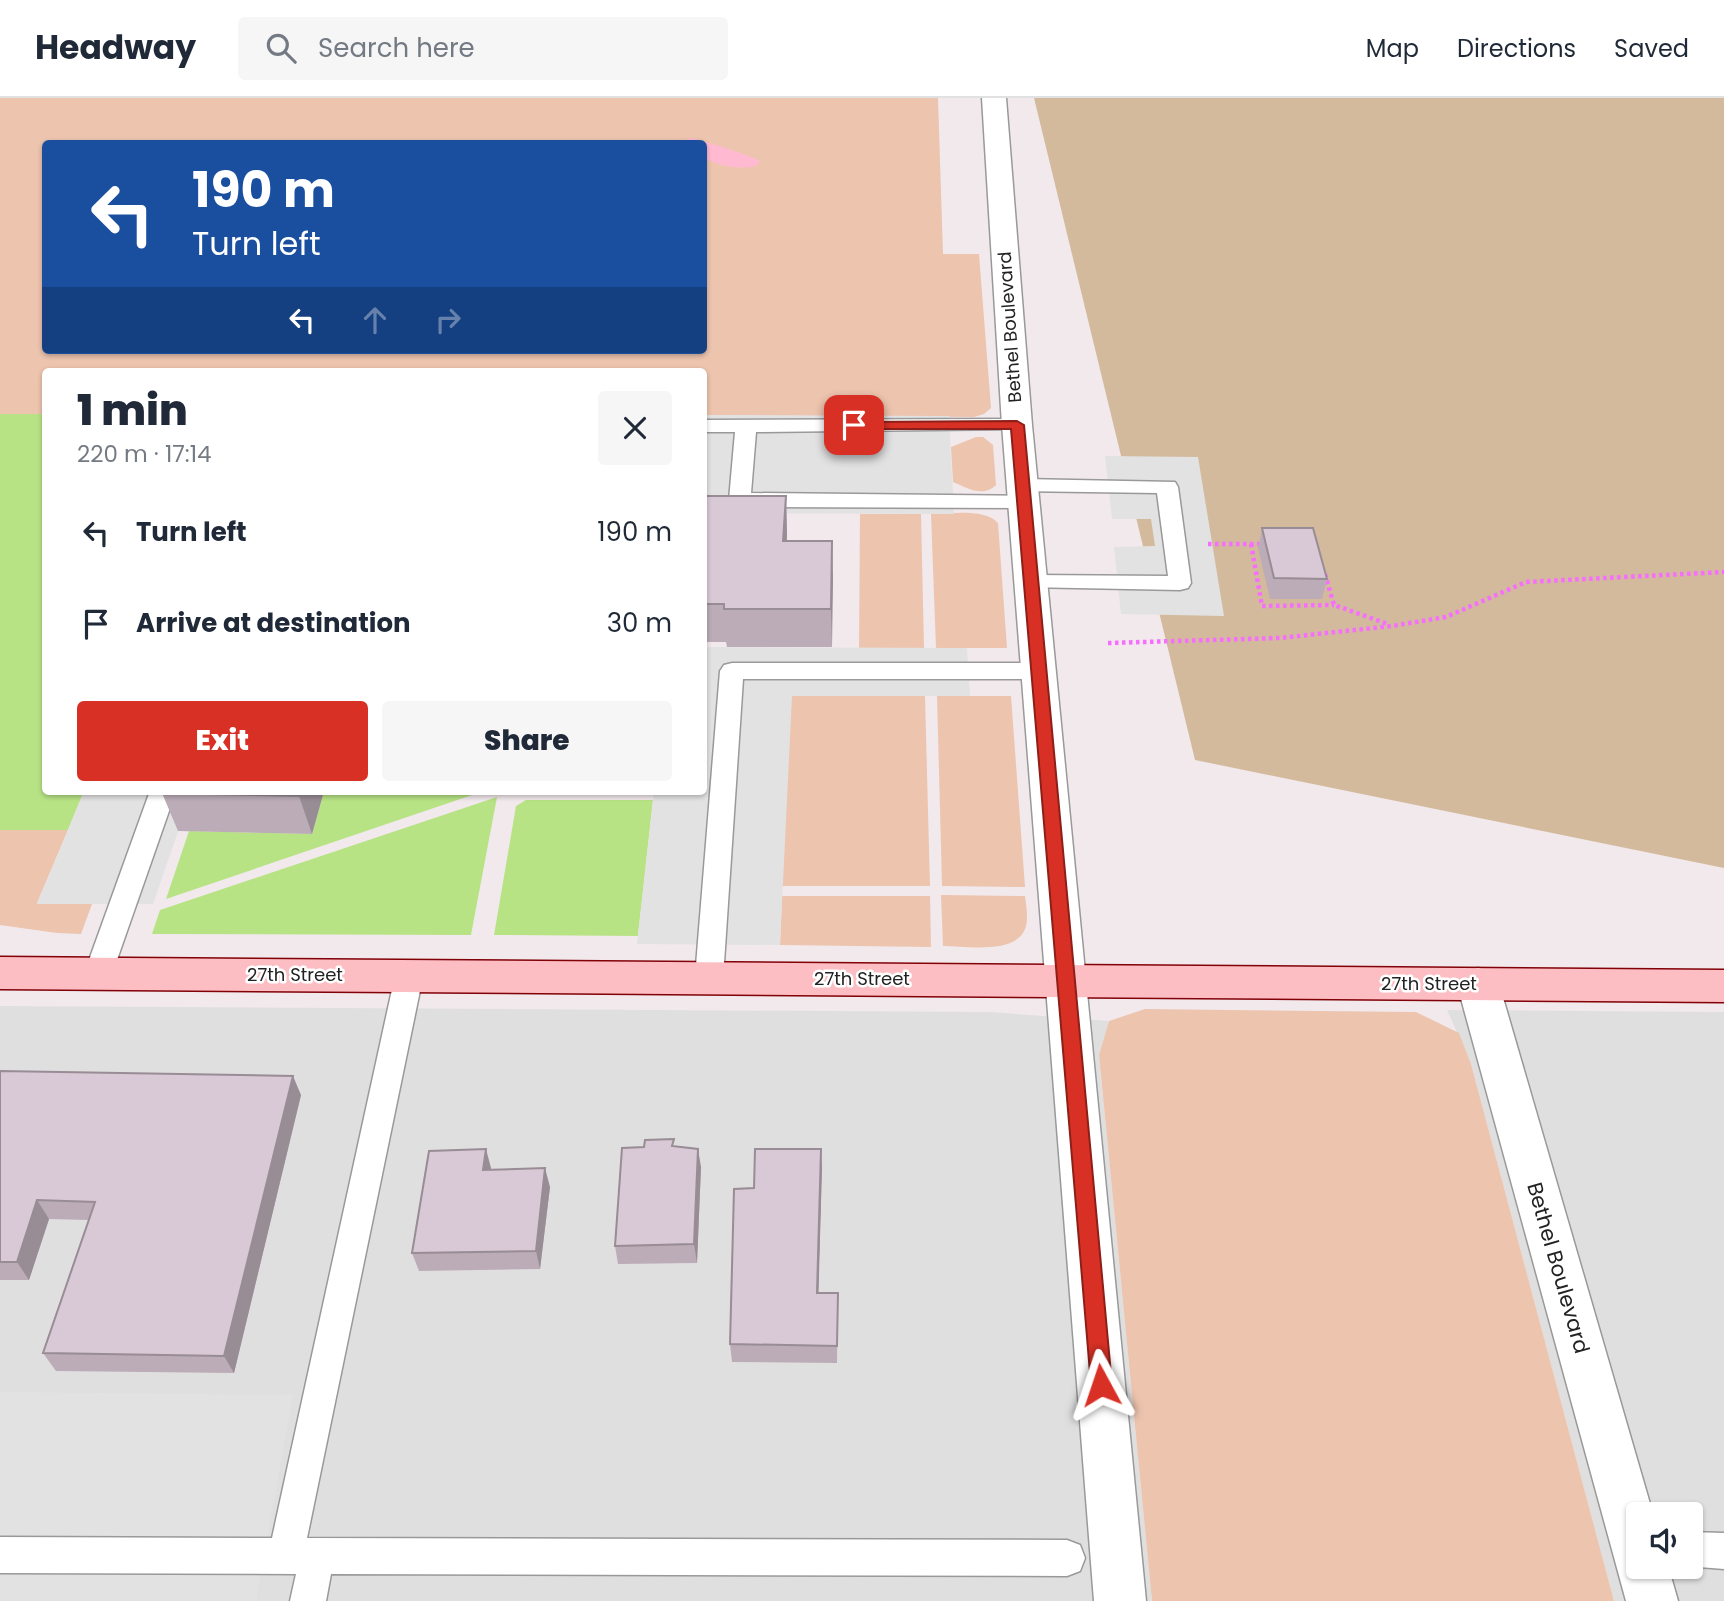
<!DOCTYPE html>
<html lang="en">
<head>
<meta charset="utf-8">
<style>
  :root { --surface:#fff; --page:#f6f6f7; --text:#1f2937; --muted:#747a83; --line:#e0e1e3; --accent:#d93025 }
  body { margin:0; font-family:Poppins,sans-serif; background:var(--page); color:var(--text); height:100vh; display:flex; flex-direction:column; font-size:26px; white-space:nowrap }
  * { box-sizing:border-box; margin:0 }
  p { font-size:23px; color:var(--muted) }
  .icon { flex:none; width:38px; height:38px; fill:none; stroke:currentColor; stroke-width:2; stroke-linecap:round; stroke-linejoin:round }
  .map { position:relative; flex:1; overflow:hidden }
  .panel { position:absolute; left:42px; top:270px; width:665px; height:427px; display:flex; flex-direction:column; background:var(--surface); border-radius:7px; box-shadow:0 2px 5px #0004 }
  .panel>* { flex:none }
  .guide { position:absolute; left:42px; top:42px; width:665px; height:214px; border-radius:7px; box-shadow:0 2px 5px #0004; background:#1a4fa0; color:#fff; overflow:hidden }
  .controls { position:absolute; left:1626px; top:1404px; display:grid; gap:14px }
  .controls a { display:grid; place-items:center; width:77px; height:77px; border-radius:7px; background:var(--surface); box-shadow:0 2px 5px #0004; font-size:35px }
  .pin { position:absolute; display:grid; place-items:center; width:60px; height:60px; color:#fff; margin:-30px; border-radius:14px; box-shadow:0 4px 10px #0006 }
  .me { position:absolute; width:77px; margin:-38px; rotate:355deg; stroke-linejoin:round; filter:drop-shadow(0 0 5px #0008) }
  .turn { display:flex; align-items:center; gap:24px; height:147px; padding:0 35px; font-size:32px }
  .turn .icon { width:91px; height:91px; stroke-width:2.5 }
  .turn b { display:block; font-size:49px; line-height:60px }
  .lanes { display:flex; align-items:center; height:66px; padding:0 35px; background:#0003; justify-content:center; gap:35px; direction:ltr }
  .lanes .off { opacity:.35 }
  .round { display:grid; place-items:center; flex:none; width:74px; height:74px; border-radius:7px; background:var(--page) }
  .summary { display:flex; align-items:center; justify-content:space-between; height:119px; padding:0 35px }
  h1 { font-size:42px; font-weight:800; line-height:52px }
  .primary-button { display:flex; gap:14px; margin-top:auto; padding:14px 35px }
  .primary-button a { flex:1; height:80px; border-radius:7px; background:var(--accent); color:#fff; font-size:28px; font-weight:800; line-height:80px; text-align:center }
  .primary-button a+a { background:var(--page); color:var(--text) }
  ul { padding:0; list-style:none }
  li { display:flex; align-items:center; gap:21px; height:91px; padding:0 35px }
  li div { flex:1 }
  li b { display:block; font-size:26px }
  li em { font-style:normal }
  header { display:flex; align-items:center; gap:42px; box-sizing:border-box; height:98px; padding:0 35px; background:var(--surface); border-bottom:2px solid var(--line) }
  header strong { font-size:33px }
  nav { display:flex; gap:38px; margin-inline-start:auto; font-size:24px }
  .search { width:490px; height:63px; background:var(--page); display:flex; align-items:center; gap:18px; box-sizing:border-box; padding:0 24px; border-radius:7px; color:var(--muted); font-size:26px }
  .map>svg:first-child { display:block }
</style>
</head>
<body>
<header>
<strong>Headway</strong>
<div class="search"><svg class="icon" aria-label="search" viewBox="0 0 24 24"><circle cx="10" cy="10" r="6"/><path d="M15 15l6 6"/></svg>Search here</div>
<nav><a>Map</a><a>Directions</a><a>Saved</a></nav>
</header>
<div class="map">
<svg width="1724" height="1503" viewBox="0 0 1724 1503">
  <rect width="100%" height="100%" fill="#f2e9ed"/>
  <!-- residential -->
  <g fill="#e0dfe0" fill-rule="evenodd">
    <path d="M0,908L990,914L1109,923L1099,958L1152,1503H0Z"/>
    <path d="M1447,912L1724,914V1503H1614L1471,966ZM1638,1416H1690V1468H1638Z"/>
  </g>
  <!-- grass -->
  <g fill="#edc4ae" fill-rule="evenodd">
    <path d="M0,0H938L943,156H979L991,310L984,316L974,319L704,317V273H46L45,316H0ZM46,46H704V252H46Z"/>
    <path d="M976,339H983L993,347L996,387C983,400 967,390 953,384L951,349Z"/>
    <path d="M860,416H921L924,550H859Z"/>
    <path d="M931,416C951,416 984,410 998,425L1007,550H936Z"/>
    <path d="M791,598H925L930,788H782Z"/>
    <path d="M937,598H1011L1025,789L942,788Z"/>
    <path d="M0,732H68L37,805L92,806L81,836L57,835L0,827Z"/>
    <path d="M941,797L1025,798C1026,808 1029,821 1025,831C1015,857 966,848 943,848Z"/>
    <path d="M782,798H930L931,849L780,847Z"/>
    <path d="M1145,911L1416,914L1459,935L1471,966L1614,1503H1152L1099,957L1109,923Z"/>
  </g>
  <!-- forest -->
  <path fill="#d3ba9c" d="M1034,0H1724V770L1195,662Z"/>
  <!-- sand -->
  <path fill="#ffbad2" d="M689,40C697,40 755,59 760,63L756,68C739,72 719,68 704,60V46L684,45Z"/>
  <!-- pitch -->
  <g fill="#b8e385">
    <path d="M0,316H45L46,693H84L68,732H0Z"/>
    <path d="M324,693H484L166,801L189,733L312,736Z"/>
    <path d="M497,699L471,837L152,836L160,812Z"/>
    <path d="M526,702H653L638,838L494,837L516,708Z"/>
  </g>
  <!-- parking -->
  <g fill="#e2e2e2">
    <path d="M704,317L949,318L954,416L724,415L704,407L707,339H704Z"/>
    <path d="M1105,358L1198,359L1224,518L1121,516L1114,449L1155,448L1151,421H1112Z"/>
    <path d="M704,549L967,550L970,598H792L780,847L637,846L654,693H704Z"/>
    <path d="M84,693H192L153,806H37Z"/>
    <path d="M0,1294L293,1297L256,1503H0Z"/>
  </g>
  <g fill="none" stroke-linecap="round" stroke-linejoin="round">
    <!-- lane casing -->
    <g stroke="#999" stroke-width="3">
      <g id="lane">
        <path d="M1017,321L1024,323L1027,327L1024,331L756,334L751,395L1033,398L1036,403L1033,408L1025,410L740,409L732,407L729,402L735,334H704V322Z"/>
        <path d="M1023,381L1175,384L1178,389L1191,485L1188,490L1180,492L1024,489L1021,484L1024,479L1032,477L1168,478L1157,395L1015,393L1012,388L1015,383Z"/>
        <path d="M732,565H1039L1047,567L1051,573L1047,579L1039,581H743L723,880L719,888L709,891L699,888L695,880L720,573L724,567Z"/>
        <path d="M150,693H176L112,876L108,884L98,887L88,884L84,876Z"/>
        <path d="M409,867L419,870L423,878L307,1440L1067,1442L1080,1447L1085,1460L1080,1473L1067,1478L331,1476L326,1503H290L296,1476L0,1475V1439L272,1440L395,878L399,870Z"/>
        <path d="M1690,1434L1724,1435V1471L1686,1468H1690Z"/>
      </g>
    </g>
    <!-- street casing -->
    <g stroke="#999" stroke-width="3">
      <g id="street">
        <path d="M982,0H1006L1032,327L1146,1503H1094L1002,327Z"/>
        <path d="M1478,870L1493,874L1499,886L1653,1416H1638V1468H1668L1678,1503H1626L1457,886L1463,874Z"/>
      </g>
    </g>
    <!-- secondary casing -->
    <g stroke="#810107" stroke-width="3">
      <path id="secondary" d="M0,859L1724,872V904L0,891Z"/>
    </g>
    <!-- path -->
    <g stroke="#f76efe" stroke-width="4.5" stroke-dasharray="3.5 3.5" stroke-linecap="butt">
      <path d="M1208,446H1263"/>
      <path d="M1251,446L1262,508L1334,507"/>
      <path d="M1325,476L1334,507L1388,526"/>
      <path d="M1108,545L1280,540L1392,528L1446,519L1526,484L1724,474"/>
    </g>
    <!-- lane -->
    <use href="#lane" fill="#fff" fill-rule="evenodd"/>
    <!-- street -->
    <use href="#street" fill="#fff" fill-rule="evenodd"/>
    <!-- secondary -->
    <use href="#secondary" fill="#fcbdc3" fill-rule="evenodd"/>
  </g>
  <!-- wall -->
  <g fill="#bbacb7">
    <path d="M704,398H786L787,443H832V549H727L726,544H704Z"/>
    <path d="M1262,430L1327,481L1322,501H1270L1258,450Z"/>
    <path d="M163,693H324L312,736L178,733L162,695Z"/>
    <path d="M0,973L301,997L234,1275L56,1273L43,1255L89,1122L49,1121L29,1182H0Z"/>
    <path d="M675,1048L701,1069L697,1165L618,1166L615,1148Z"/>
    <path d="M822,1069L818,1195H838L837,1265L732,1264L730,1246L754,1090Z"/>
    <path d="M491,1070V1071L550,1089L540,1171L419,1173L412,1155Z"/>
  </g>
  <!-- shaded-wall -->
  <g fill="#988c95">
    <path d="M786,398L787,436L785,481L783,443Z"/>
    <path d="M832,443L833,481L832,549L831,511Z"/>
    <path d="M301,693H324L312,736L299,698Z"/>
    <path d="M293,978L301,997L234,1275L224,1258Z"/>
    <path d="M486,1051L491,1070L488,1090L483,1072Z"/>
    <path d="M698,1051L701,1069L697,1165L694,1146Z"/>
    <path d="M821,1051L822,1069L818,1213L817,1195Z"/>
    <path d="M545,1070L550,1089L540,1171L536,1153Z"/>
    <path d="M37,1102L49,1121L29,1182L17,1164Z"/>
  </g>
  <!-- building -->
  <g fill="#d9c8d5" stroke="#988c95" stroke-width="2">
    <path d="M704,398H786L783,443H832L831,511H724V506H704Z"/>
    <path d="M1262,430H1313L1327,481L1274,480Z"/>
    <path d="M163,693H301L299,698L162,695Z"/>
    <path d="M0,973L293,978L224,1258L43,1255L95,1104L37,1102L17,1164H0Z"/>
    <path d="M674,1041L672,1048L698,1051L694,1146L615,1148L622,1050L644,1049L645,1042Z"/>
    <path d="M486,1051L483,1072L545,1070L536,1153L412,1155L429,1053Z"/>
    <path d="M755,1051H821L817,1195H838L837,1248L730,1246L734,1091L754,1090Z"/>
  </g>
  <!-- route -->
  <path fill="#d93025" stroke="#8d1f18" stroke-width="2" d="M1017,323L1024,327L1112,1287L1109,1294L1101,1297L1094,1294L1091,1287L1011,331H854L848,327L854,324Z"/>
  <g text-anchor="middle" stroke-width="5" stroke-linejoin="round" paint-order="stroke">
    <!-- street labels -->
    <g font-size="18" fill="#222" stroke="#fff">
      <text transform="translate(1010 229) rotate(-94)" y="6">Bethel Boulevard</text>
      <text x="295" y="883">27th Street</text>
      <text x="862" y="887">27th Street</text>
      <text x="1429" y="892">27th Street</text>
    </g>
    <!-- near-street labels -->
    <g font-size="21" fill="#222" stroke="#fff">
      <text transform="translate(1558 1170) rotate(74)" y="7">Bethel Boulevard</text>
    </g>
  </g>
</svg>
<div class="controls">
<a><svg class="icon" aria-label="sound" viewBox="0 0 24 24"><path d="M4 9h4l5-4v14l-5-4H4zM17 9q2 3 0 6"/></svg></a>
</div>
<div class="pin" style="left:854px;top:327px;background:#d93025"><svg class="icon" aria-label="arrive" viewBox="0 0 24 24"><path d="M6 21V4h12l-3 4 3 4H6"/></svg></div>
<svg class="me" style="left:1101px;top:1287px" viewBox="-20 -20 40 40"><path d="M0-17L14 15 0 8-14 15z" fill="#d93025" stroke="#fff" stroke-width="4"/></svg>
<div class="guide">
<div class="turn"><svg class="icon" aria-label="left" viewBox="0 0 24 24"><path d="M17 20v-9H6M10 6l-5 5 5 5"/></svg><div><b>190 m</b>Turn left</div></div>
<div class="lanes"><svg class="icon" aria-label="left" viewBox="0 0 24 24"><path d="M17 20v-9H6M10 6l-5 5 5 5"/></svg><svg class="icon off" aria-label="ahead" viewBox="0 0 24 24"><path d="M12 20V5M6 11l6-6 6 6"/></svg><svg class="icon off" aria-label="right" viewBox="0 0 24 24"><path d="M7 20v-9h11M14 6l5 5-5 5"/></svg></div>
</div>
<section class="panel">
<div class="summary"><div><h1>1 min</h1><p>220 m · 17:14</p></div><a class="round"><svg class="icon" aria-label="close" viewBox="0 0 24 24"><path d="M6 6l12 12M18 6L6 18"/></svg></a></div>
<ul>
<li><svg class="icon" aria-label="left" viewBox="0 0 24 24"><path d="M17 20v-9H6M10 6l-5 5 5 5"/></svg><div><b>Turn left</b></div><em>190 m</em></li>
<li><svg class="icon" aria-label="arrive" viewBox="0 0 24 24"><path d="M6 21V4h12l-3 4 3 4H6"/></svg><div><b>Arrive at destination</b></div><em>30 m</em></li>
</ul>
<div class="primary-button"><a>Exit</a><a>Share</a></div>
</section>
</div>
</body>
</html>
